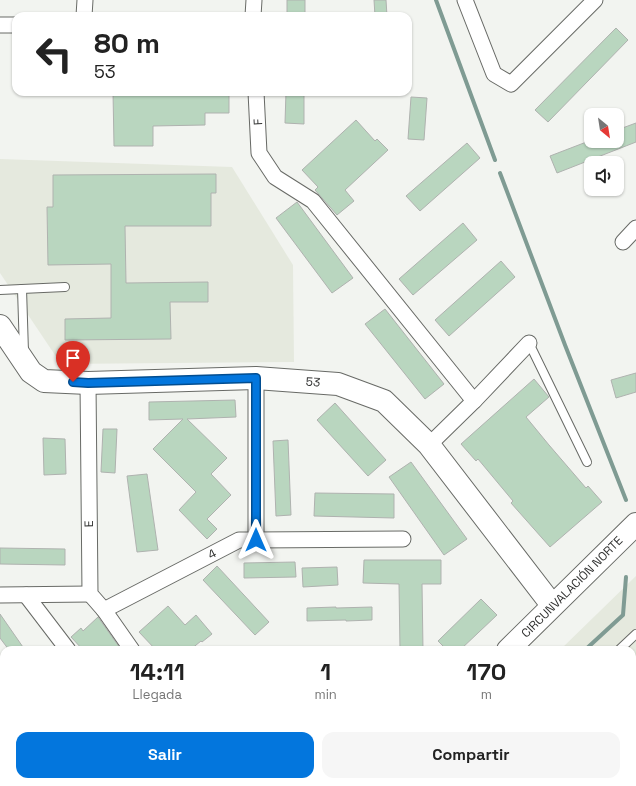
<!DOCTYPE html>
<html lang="es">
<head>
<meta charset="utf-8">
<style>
  :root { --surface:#fff; --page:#f6f6f6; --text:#222; --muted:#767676; --accent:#0376dd }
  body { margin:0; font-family:"Space Grotesk",sans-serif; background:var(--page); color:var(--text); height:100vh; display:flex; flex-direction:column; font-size:15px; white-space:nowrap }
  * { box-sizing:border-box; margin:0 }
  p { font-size:13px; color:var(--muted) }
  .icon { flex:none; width:22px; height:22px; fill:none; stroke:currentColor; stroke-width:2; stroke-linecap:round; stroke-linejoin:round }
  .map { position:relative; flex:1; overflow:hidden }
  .sheet { position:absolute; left:0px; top:646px; width:636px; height:140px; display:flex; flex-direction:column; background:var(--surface); border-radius:12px 12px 0 0; box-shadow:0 1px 3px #0004 }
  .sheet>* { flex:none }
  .top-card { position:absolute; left:12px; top:12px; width:400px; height:84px; border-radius:12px; box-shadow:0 1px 3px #0004; background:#fff; color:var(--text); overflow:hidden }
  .needle { width:26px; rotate:150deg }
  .controls { position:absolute; left:584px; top:108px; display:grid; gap:8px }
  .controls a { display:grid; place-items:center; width:40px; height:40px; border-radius:8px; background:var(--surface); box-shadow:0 1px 3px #0004; font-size:20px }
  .pin { position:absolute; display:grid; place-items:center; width:34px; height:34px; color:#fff; margin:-41px -17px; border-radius:50% 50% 50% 0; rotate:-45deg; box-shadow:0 0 4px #0007 }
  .pin .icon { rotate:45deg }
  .me { position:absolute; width:44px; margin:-22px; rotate:0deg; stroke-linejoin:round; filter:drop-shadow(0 0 3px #0008) }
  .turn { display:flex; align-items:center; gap:14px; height:84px; padding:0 16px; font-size:18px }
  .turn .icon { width:52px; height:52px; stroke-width:2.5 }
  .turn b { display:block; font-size:28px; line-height:34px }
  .eta { display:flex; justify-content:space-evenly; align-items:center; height:68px; text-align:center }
  .eta b { font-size:24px; font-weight:700; line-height:28px }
  .action { display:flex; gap:8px; margin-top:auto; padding:8px 16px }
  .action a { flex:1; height:46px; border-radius:12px; background:var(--accent); color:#fff; font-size:16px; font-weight:700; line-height:46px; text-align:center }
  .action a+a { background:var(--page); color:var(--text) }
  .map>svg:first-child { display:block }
</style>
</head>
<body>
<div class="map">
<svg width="636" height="786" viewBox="0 0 636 786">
  <rect width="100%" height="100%" fill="#f2f4f0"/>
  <!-- built -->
  <g fill="#e5e9de">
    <path d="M0,159L232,167L293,265L294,362L61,364L0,273Z"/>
    <path d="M636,576V786H619L615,782H632V650H560Z"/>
    <path d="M432,782H559L563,786H428Z"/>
  </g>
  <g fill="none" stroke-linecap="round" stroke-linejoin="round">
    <!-- stream -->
    <g stroke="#7f9b93" stroke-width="4">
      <path d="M436,0L495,160"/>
      <path d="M500,173L565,345L626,500"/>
      <path d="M585,650L623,615L626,577"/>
      <path d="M623,782L627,786"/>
    </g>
  </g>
  <!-- building -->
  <g fill="#b9d6bf" stroke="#afb2af">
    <rect x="287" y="0" width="18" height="16"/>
    <path d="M374,0H386L387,16H375Z"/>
    <path d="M616,28L628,40L548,122L535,110Z"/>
    <path d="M113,92H229V113H205V125L153,126V146H114Z"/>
    <path d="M286,92H304V124L285,123Z"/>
    <path d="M411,97L427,98L424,140L408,139Z"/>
    <path d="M356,120L375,141L377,139L388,150L345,190L354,201L337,215L315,190L318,187L302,170Z"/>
    <path d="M636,123V142L557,173L550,156L589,141H617V130Z"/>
    <path d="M467,143L480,158L420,211L406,196Z"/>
    <path d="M216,174V193H211V226H125L126,283L208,282V302H170L171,339L65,340V319L111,318V264L48,265L47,207H53V175Z"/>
    <path d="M297,202L353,278L332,293L276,218Z"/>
    <path d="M463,223L477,240L413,295L399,279Z"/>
    <path d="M501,261L515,277L449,336L435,320Z"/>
    <path d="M385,309L444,384L425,399L365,324Z"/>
    <path d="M636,373V392L616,398L611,380Z"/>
    <path d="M534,379L549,397L526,417L549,445L586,488L588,486L602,502L550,547L511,503L513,501L478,459L476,461L461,444Z"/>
    <path d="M235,400L236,417L187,419L227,458L211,474L231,495L207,519L217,529L207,539L179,510L196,492L153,449L183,419L149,420V402Z"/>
    <path d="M335,403L386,460L368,476L317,420Z"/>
    <path d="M103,429H117L115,473L101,472Z"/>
    <path d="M43,438L65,439L66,474L44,475Z"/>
    <path d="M288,440L291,515L276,516L273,441Z"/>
    <path d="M411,462L467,539L444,555L389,477Z"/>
    <path d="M147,474L158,550L137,552L127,476Z"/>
    <path d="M315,493L394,494V518L314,516Z"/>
    <path d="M0,548L65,549V565L0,564Z"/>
    <path d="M364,560H441V584H422L423,650H400L399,584L363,583Z"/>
    <path d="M295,562L296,577L244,578V563Z"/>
    <path d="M217,566L269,622L255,635L203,580Z"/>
    <path d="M337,567L338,585L303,587L302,568Z"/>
    <path d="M481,599L497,615L460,650H447L438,641Z"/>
    <path d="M168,606L185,625L196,615L212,634L202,642L201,641L190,650H156L139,632Z"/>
    <path d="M336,607V608L372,607V620L346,621V620L307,621V608Z"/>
    <path d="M0,614L25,650H9L0,638Z"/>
    <path d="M98,617L120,648L117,650H83L71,637L81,628L83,631Z"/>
  </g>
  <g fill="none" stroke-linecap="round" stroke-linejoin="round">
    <!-- lane casing -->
    <g stroke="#686a66" stroke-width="10">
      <g id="lane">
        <path d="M22,289L24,352"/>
        <path d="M0,290L65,287"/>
        <path d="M529,343L587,462"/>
        <path d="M619,650L636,634"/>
        <path d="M632,760L636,764"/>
      </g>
    </g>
    <!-- street casing -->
    <g stroke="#686a66" stroke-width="17">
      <g id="street">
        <path d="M465,0L494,74L511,84L595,0"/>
        <path d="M84,16L85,0"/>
        <path d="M253,16L254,0"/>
        <path d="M0,25H16"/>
        <path d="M256,92L259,153L275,177L313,201L474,401"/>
        <path d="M623,242L636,228"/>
        <path d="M88,383L90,594L104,610L132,650"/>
        <path d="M429,445L474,401L529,343"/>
        <path d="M256,540V378"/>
        <path d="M0,595L90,594"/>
        <path d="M26,595L68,650"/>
        <path d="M104,610L239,540L403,539"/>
        <path d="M227,782L230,786"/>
        <path d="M589,782L593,786"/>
        <path d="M122,786L126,782"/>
      </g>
    </g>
    <!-- secondary casing -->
    <g stroke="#686a66" stroke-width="24">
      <path id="secondary" d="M0,326L31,372L44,381L88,383L256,378L338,384L384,401L429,445L552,605"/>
    </g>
    <!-- primary casing -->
    <g stroke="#686a66" stroke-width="24">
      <g id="primary">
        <path d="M508,650L636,524"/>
        <path d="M373,786L377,782"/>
      </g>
    </g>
    <!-- lane -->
    <use href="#lane" stroke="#fff" stroke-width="8"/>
    <!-- street -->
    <use href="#street" stroke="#fff" stroke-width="15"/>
    <!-- secondary -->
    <use href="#secondary" stroke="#fff" stroke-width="22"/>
    <!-- primary -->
    <use href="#primary" stroke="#fff" stroke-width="22"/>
  </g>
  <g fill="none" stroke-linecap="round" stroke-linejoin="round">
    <!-- route casing -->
    <g stroke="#024d90" stroke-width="10">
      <path id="route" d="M73,382L88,383L256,378V540"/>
    </g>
    <!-- route -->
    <use href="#route" stroke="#0376dd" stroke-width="7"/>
  </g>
  <g text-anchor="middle" stroke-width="4" stroke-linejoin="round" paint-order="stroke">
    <!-- street labels -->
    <g font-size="12" fill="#303130" stroke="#fff">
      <text transform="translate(258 122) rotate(-93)" y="4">F</text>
      <text transform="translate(313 382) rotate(4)" y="4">53</text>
      <text transform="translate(89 524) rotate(-91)" y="4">E</text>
      <text transform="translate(212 554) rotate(-27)" y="4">4</text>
      <text transform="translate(572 587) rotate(-45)" y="4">CIRCUNVALACIÓN NORTE</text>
    </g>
  </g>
</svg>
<div class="controls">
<a><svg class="needle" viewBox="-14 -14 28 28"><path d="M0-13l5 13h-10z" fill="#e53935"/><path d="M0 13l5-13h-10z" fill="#767676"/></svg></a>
<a><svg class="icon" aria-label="sound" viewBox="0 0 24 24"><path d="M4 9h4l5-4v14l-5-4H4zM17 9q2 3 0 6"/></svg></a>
</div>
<div class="pin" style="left:73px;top:382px;background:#d93025"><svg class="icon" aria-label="arrive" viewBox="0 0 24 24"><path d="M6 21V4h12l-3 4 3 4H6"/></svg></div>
<svg class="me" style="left:256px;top:540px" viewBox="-20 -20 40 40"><path d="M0-17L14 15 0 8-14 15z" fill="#0376dd" stroke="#fff" stroke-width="4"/></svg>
<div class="top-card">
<div class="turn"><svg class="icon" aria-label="left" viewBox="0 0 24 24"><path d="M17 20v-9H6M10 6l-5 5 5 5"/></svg><div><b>80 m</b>53</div></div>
</div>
<section class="sheet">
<div class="eta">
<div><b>14:11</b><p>Llegada</p></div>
<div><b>1</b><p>min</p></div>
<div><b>170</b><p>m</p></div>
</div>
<div class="action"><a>Salir</a><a>Compartir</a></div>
</section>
</div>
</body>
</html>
